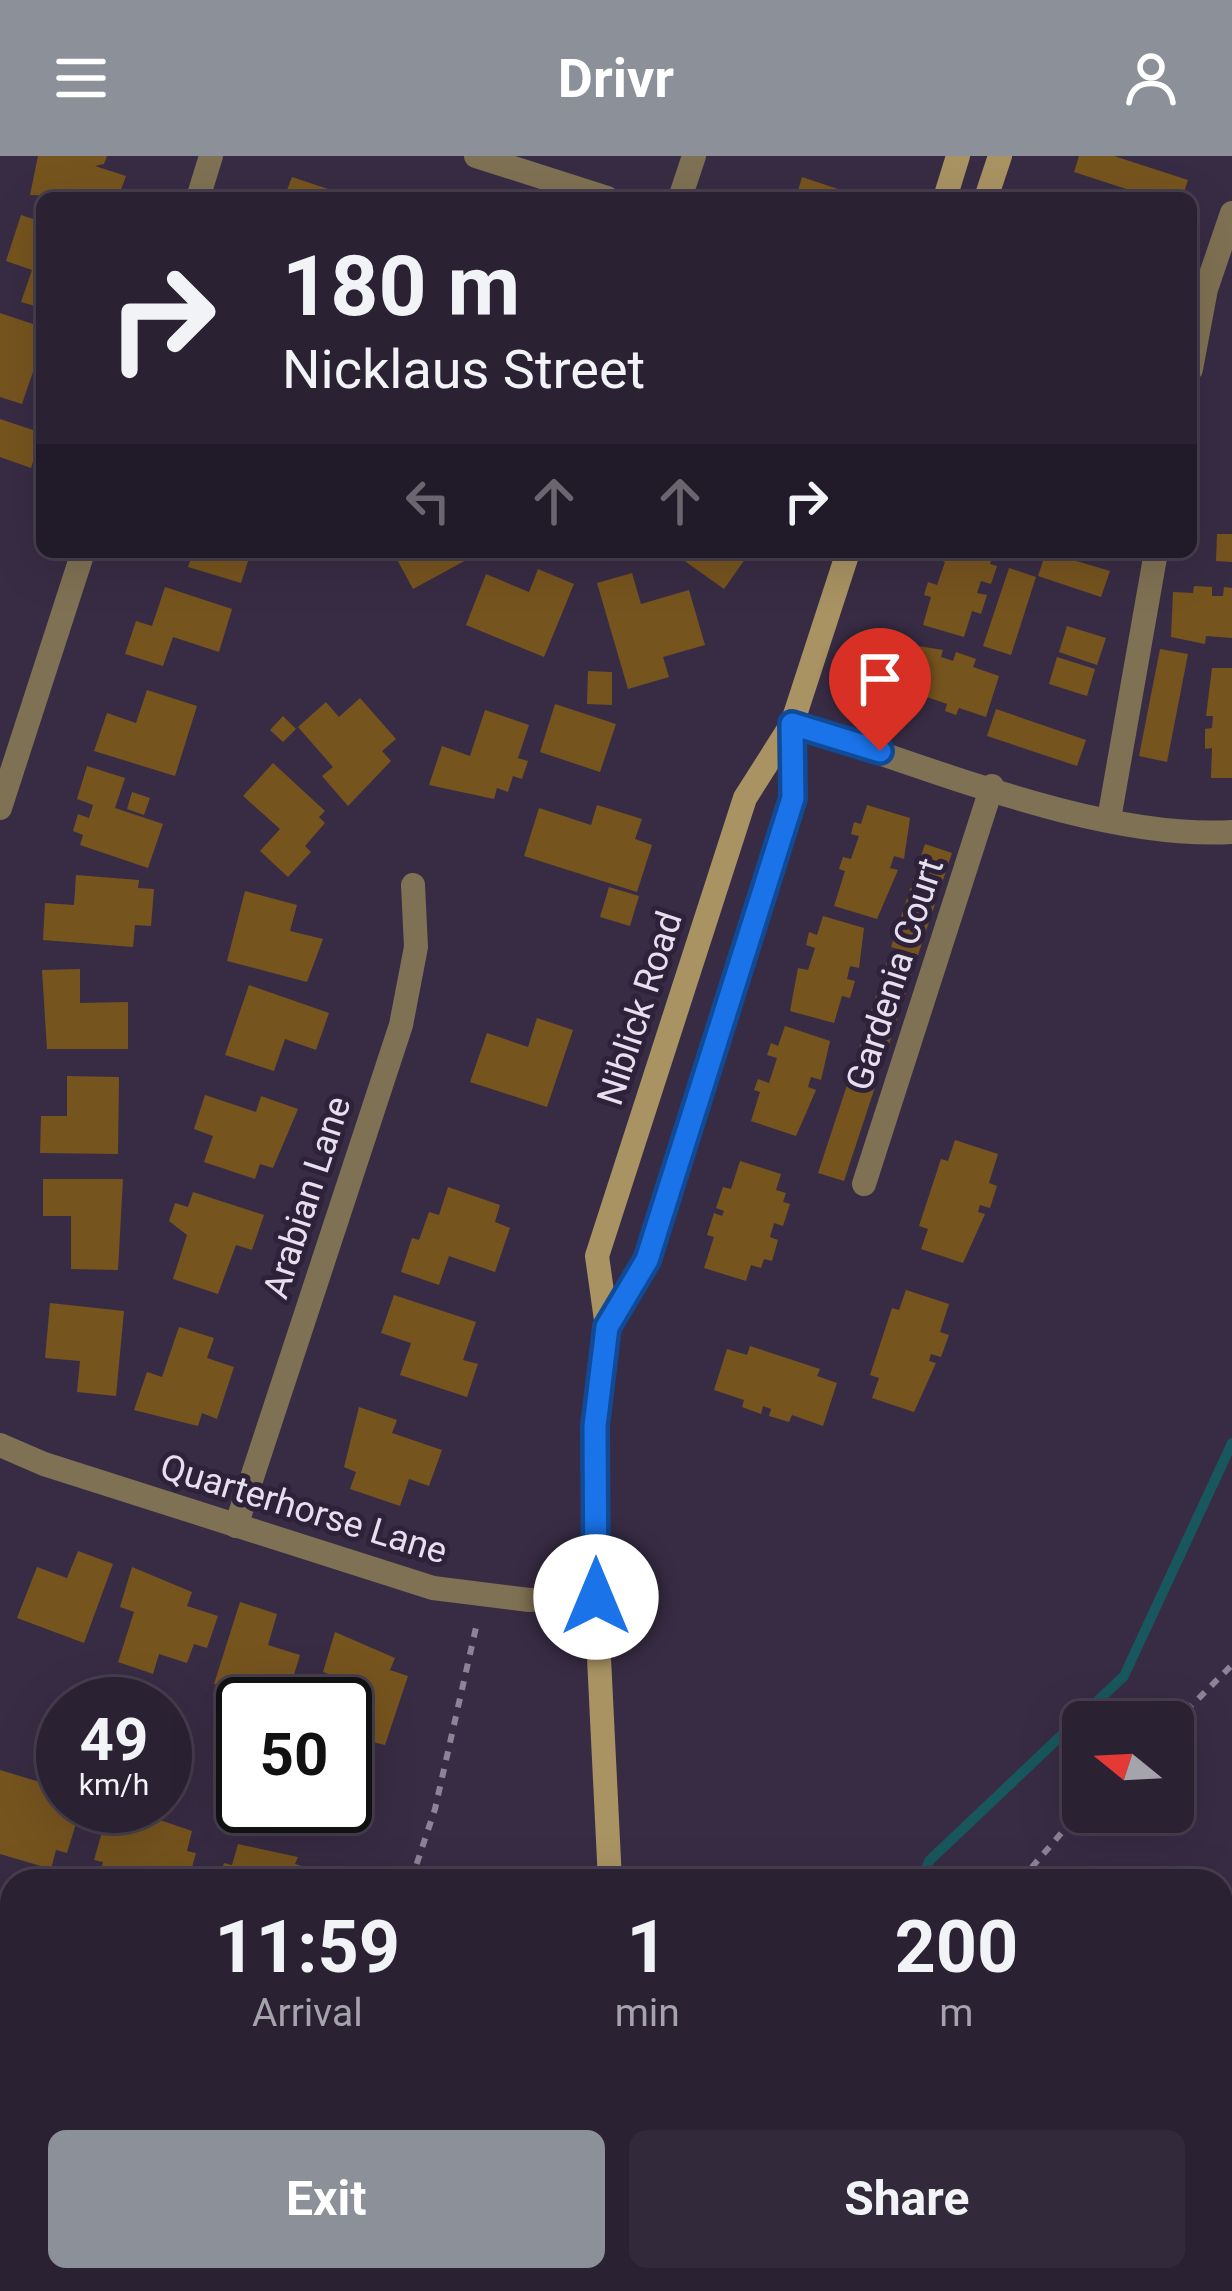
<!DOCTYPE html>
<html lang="en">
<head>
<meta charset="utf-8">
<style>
  :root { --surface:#2a2133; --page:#32293b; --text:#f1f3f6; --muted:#a5a3ac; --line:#463e4e; --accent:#8c9099 }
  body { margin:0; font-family:Roboto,sans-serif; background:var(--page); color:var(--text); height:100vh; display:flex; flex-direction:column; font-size:45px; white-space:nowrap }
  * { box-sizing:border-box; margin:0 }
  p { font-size:39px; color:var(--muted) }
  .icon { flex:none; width:66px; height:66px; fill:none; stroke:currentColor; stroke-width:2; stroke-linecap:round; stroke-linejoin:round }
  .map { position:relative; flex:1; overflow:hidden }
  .details { position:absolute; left:0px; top:1713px; width:1233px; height:423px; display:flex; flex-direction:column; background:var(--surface); border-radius:36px 36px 0 0; box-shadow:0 12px 48px #0002,0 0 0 3px var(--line) }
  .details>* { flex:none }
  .hud { position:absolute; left:36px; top:36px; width:1161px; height:366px; border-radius:18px; box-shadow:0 12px 48px #0002,0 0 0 3px var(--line); background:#2a2133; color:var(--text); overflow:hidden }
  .needle { width:78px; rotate:288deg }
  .buttons { position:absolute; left:1062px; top:1545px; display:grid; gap:24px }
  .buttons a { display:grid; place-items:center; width:132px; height:132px; border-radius:18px; background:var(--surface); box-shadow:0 12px 48px #0002,0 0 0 3px var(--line); font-size:60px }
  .speed { position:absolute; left:36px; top:1521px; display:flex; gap:24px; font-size:60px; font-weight:700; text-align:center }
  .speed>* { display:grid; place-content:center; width:156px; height:156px; border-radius:50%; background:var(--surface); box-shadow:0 12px 48px #0002,0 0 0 3px var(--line); line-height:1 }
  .speed small { font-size:30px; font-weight:400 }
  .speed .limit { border:6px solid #111; border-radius:18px; background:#fff; color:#111 }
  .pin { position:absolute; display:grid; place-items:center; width:102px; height:102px; color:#fff; margin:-123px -51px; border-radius:50% 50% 50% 0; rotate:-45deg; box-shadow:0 0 12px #0007 }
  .pin .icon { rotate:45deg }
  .me { position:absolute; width:132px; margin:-66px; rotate:0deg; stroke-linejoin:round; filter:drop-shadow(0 0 9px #0008) }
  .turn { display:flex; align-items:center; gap:42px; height:252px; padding:0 48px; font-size:54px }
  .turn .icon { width:156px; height:156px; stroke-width:2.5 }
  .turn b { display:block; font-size:84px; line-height:102px }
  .lanes { display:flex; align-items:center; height:114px; padding:0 48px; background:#0003; justify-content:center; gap:60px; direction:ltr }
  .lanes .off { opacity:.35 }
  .eta { display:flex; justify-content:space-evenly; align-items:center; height:204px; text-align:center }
  .eta b { font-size:72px; font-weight:700; line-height:84px }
  .action { display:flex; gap:24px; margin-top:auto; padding:24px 48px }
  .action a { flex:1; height:138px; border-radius:18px; background:var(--accent); color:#fff; font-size:48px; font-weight:700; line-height:138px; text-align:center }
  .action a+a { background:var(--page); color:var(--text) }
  header { display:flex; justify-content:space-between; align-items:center; height:156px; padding:0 48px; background:var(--accent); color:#fff; font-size:54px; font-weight:700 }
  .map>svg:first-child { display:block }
</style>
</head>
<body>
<header><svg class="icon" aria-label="menu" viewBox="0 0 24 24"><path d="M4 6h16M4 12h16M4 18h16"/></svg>Drivr<svg class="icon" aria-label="person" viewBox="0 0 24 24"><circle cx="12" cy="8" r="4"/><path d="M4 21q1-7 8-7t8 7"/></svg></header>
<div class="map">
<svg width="1232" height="2135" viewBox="0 0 1232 2135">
  <rect width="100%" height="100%" fill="#382c44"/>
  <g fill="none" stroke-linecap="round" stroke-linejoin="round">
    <!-- stream -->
    <path stroke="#18575d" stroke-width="10" d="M922,1725L929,1705L1124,1520L1232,1287"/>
  </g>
  <!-- building -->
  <g fill="#76541e">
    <path d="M38,0H107L104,8L95,10L126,20L118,42L30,39Z"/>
    <path d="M1079,0H1114L1188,24L1182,42H1154L1074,16Z"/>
    <path d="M292,21L352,41V42H284Z"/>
    <path d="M802,21L862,41V42H796Z"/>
    <path d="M21,59L42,66V152L21,146L32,114L6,105Z"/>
    <path d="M0,157L42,171V209L36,207L22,248L0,241Z"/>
    <path d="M0,263L42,277L31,312L0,301Z"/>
    <path d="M1217,378H1232V406L1216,405Z"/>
    <path d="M193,396H251L241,427L188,411Z"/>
    <path d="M393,396H481L413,433Z"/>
    <path d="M672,396H750L724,433Z"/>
    <path d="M938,396H993L990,408L997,410L991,428L981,425L977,437L987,439L981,458L972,455L964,481L923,469L931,441L924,439L928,426L937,429L945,406L936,403Z"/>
    <path d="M1046,396L1110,415L1101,441L1038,420Z"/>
    <path d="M1009,412L1036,421L1011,499L983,490Z"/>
    <path d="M538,413L574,428L544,501L466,469L486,418L529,436Z"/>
    <path d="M632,417L641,448L689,434L705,489L663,501L669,521L628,533L597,427Z"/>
    <path d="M1194,430L1212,431V440H1223L1224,431L1232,432V482L1206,480L1205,488L1171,481L1173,436L1193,437Z"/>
    <path d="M165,431L232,453L219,496L173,481L163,510L125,498L136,465L152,470Z"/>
    <path d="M1067,470L1106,482L1097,509L1059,496Z"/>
    <path d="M906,488L943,494L941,501L953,505L956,496L976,503L973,511L999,520L986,561L959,552L956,559L945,555L947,548L924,540L921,547L891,530Z"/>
    <path d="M1160,493L1188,498L1167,606L1139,600Z"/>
    <path d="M1057,501L1095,513L1087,540L1049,528Z"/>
    <path d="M1212,512H1232V622H1211L1212,592L1205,593V573L1212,572L1213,560H1206Z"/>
    <path d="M588,515L612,516V549L587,548Z"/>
    <path d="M147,534L197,550L175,620L94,595L107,557L136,567Z"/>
    <path d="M360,542L396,583L382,595L391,605L348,650L322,620L333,611L298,571L326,546L339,561Z"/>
    <path d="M555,548L616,568L600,616L540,596Z"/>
    <path d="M996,553L1086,584L1077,610L987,580Z"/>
    <path d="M485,554L529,569L518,602L528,605L522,623L513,620L508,636L497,632L494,643L429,629L442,590L470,600Z"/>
    <path d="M283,560L296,573L283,586L270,574Z"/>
    <path d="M273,607L325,655L319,661L325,667L305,690L311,696L288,721L260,695L280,673L243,640Z"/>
    <path d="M87,610L125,622L115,652L163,668L148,712L80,689L83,679L73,675L78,658L89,662L93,649L77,643Z"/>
    <path d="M132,636L150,642L144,659L127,653Z"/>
    <path d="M597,649L642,663L635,683L652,689L637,736L524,700L539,652L591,669Z"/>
    <path d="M867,649L910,662L904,703L894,700L890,712L898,714L877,763L834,750L845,715L839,713L843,701L851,703L859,680L851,678L854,666L861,668Z"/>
    <path d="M925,688L952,697L918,799L891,791Z"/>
    <path d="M76,719L139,724L138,732L154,733L151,770L135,769L133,791L43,784L45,747L74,749Z"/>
    <path d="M609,731L639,740L630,770L600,761Z"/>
    <path d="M245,735L297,749L290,775L323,783L307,826L227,805Z"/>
    <path d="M823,760L864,772L859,812L850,810L847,823L855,825L850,842L842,840L834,867L790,855L798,812L808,814L815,792L806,789L809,776L817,779Z"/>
    <path d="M889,799L915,808L882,910L856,902Z"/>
    <path d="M80,813V847L128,846V893H47L42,814Z"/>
    <path d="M249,829L329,857L316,894L285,883L274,915L225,899Z"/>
    <path d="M537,862L573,874L547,951L470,926L487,877L528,891Z"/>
    <path d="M785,870L830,885L821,924L811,921L808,931L816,934L796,980L751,965L760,936L754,934L758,923L769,927L777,902L767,899L771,887L778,890Z"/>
    <path d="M853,911L879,919L844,1025L818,1017Z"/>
    <path d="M67,920L119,921L118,998L40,997L41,960H67Z"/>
    <path d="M205,939L256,956L261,940L298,953L273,1012L260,1008L255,1023L204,1006L213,980L194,973Z"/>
    <path d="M955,984L998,998L989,1027L997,1030L990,1052L980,1049L978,1056L985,1058L963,1107L921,1093L928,1073L919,1070L941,1003L948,1005Z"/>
    <path d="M740,1005L781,1018L776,1034L786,1037L783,1046L790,1048L783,1070L774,1067L770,1081L778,1084L772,1105L764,1103L761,1112L751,1109L746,1125L704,1112L714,1081L707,1079L714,1057L722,1060L724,1055L716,1052L723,1031L731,1033Z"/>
    <path d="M43,1023H123L118,1114L71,1113V1060H43Z"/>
    <path d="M448,1031L500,1049L495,1066L510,1072L495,1116L449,1100L439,1129L401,1116L412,1082L419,1084L429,1056L439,1059Z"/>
    <path d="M193,1036L264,1059L252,1094L236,1089L218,1138L173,1123L187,1079L169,1065L175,1047L188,1051Z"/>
    <path d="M906,1134L949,1148L940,1176L949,1179L941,1201L931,1198L929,1205L936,1207L914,1256L872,1242L879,1222L870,1219L892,1152L899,1154Z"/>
    <path d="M394,1139L476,1166L463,1204L478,1208L467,1241L400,1219L411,1187L381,1177Z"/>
    <path d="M50,1147L124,1155L116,1240L77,1236L80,1205L45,1202Z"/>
    <path d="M179,1171L214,1182L207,1202L234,1211L217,1263L202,1257L198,1270L134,1254L147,1216L162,1221Z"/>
    <path d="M750,1190L820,1213L817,1220L837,1227L823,1270L792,1259L789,1266L769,1260L771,1253L763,1250L761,1258L742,1251L744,1244L714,1234L727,1193L747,1199Z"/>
    <path d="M359,1251L397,1264L392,1277L442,1294L429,1330L409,1323L400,1350L350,1333L356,1316L344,1311Z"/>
    <path d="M78,1395L113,1408L84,1487L17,1462L37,1411L67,1422Z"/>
    <path d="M132,1411L192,1436L187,1450L218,1460L207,1492L194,1488L187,1507L159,1498L153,1518L118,1506L134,1456L120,1451Z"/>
    <path d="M240,1446L277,1458L268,1489L300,1499L285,1548L214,1528Z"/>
    <path d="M335,1476L395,1502L390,1514L408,1520L385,1589L345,1579V1548H329L337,1521L323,1516Z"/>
    <path d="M0,1614L63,1633V1650H72L70,1659L78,1661L67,1697L56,1694L51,1713L0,1698Z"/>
    <path d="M119,1650L192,1675L187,1695L196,1697L188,1725H98L103,1706L94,1704L104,1669L113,1671Z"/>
    <path d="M238,1688L298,1701L295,1708L312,1713L309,1725H218L224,1707L232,1709Z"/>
    <path d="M1,1887L12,1920V1980L0,1984Z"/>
  </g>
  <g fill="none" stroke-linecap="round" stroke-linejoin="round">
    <!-- path -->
    <g stroke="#8c8396" stroke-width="6" stroke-dasharray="9 9" stroke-linecap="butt">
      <path d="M1173,1568L1232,1509"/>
      <path d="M411,1725L435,1653L477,1467"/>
      <path d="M1020,1725L1083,1652"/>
      <path d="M868,2135L874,2124"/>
    </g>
    <!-- street -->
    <g stroke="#7f7153" stroke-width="24">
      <path d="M476,0L607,42"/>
      <path d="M198,42L211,0"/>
      <path d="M680,42L694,0"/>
      <path d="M1191,213L1206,133L1232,57"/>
      <path d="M792,568C922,608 1097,684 1232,676"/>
      <path d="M0,652L83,396"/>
      <path d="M1109,663L1156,396"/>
      <path d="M864,1028L992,630"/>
      <path d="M0,1289L44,1308L433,1432L529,1444L596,1441"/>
      <path d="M236,1370L401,869L416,791L413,729"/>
      <path d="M0,1761L12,1765"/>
      <path d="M0,2057L12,2053"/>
    </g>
    <!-- secondary -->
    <g stroke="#a99363" stroke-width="24">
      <path d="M945,42L958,0"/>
      <path d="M986,42L1000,0"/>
      <path d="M607,1171L647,1104L793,642L792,570"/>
      <path d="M610,1725L596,1441L595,1270L607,1171L597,1100L745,642L792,568L848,396"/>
      <path d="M613,2124V2135"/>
      <path d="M686,2124L687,2135"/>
    </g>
  </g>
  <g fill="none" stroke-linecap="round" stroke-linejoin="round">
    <!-- route casing -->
    <g stroke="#114b97" stroke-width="30">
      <path id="route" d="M596,1441L595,1270L607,1171L647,1104L793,642L792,568L880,595"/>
    </g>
    <!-- route -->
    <use href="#route" stroke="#1a73e8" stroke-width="21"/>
  </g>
  <g text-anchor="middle" stroke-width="10" stroke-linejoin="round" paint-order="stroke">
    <!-- street labels -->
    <g font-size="36" fill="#e6dfee" stroke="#2e223a">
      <text transform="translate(894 818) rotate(-72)" y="13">Gardenia Court</text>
      <text transform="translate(639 852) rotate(-72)" y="13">Niblick Road</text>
      <text transform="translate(306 1041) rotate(-72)" y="13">Arabian Lane</text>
      <text transform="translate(304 1352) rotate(17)" y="13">Quarterhorse Lane</text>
    </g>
  </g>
</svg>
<div class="buttons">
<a><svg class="needle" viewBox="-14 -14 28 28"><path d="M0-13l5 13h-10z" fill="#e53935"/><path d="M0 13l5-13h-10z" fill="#a5a3ac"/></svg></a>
</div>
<div class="speed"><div>49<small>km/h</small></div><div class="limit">50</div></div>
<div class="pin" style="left:880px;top:595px;background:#d93025"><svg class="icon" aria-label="arrive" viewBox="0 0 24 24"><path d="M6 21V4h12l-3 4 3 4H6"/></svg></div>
<svg class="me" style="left:596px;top:1441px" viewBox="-20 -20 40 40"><circle r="19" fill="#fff"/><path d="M0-13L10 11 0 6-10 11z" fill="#1a73e8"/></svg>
<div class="hud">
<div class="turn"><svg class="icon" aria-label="right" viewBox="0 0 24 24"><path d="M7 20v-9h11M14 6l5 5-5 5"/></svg><div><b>180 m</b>Nicklaus Street</div></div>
<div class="lanes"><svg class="icon off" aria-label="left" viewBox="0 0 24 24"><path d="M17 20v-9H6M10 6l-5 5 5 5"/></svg><svg class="icon off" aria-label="ahead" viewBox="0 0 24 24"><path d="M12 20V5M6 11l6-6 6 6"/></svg><svg class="icon off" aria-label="ahead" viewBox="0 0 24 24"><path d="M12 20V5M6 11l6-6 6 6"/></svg><svg class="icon" aria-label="right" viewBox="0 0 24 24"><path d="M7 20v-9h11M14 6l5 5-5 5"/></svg></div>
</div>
<section class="details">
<div class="eta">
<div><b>11:59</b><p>Arrival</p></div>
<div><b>1</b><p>min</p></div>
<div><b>200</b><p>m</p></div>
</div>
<div class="action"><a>Exit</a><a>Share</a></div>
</section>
</div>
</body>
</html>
